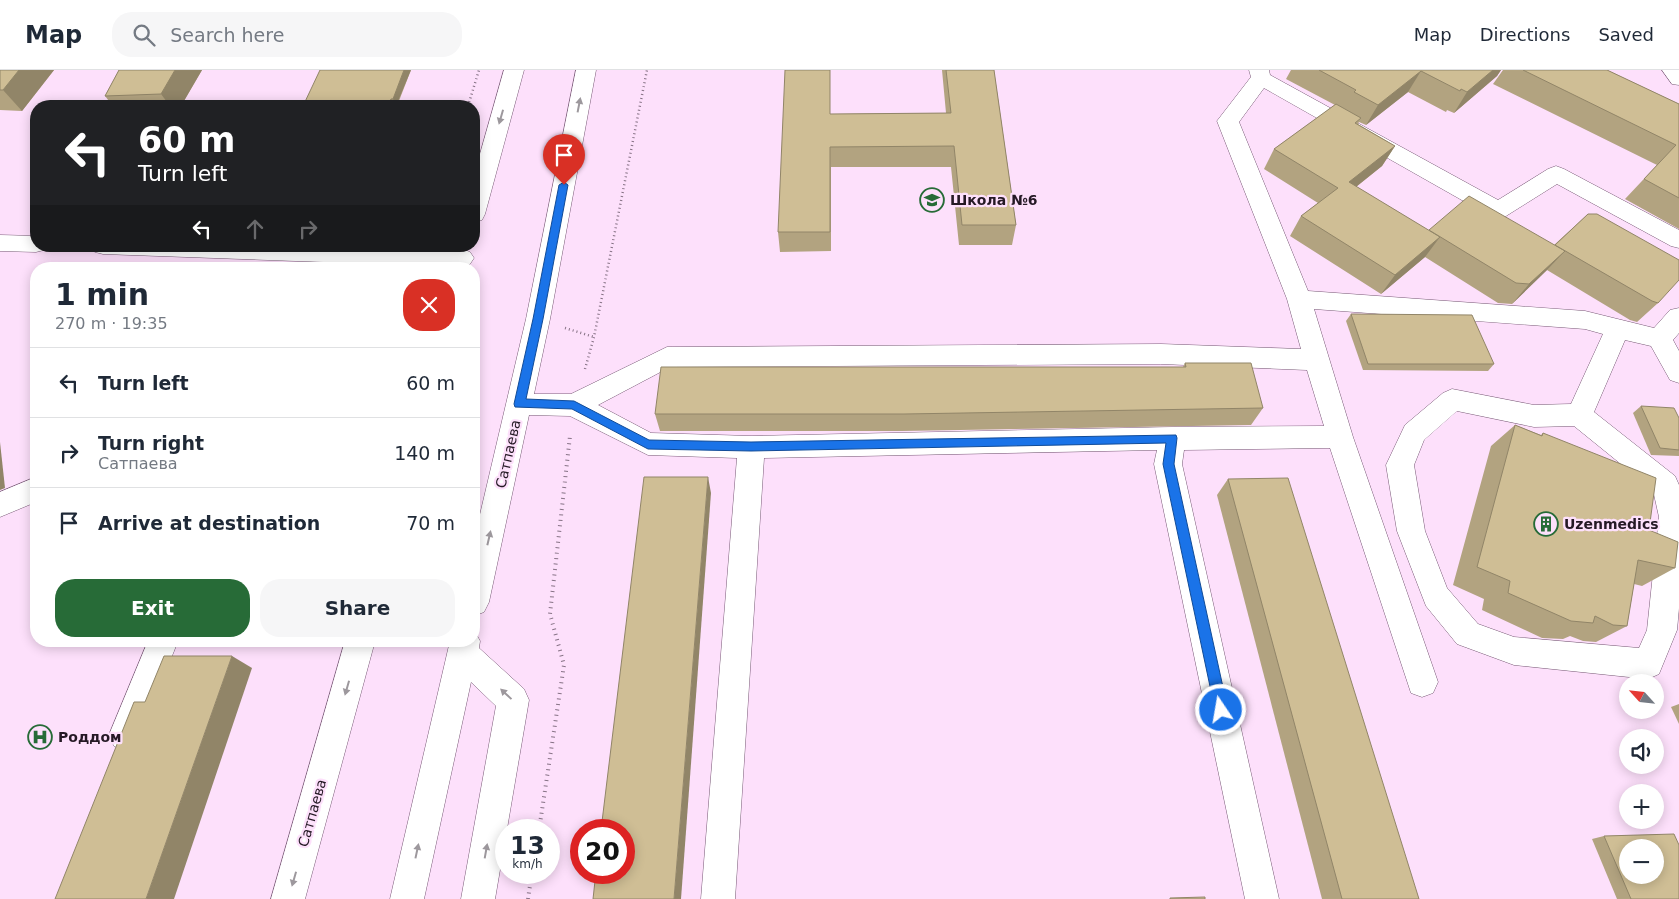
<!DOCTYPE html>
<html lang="en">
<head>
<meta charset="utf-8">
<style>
  :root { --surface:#fff; --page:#f6f6f7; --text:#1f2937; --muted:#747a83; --line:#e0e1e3; --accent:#276b37 }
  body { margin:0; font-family:"DejaVu Sans",sans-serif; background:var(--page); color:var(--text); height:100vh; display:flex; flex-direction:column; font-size:19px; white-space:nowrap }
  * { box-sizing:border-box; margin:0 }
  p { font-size:16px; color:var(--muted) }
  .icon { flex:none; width:28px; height:28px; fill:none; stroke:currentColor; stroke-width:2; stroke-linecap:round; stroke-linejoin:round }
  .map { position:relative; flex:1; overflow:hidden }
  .panel { position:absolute; left:30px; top:192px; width:450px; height:385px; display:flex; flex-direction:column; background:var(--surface); border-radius:20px; box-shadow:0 2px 12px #0003 }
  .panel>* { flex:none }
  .guide { position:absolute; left:30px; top:30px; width:450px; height:152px; border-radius:20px; box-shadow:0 2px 12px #0003; background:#202124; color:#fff; overflow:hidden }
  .needle { width:32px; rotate:297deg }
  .fabs { position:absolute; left:1619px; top:604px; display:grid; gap:10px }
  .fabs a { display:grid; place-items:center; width:45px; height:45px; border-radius:50%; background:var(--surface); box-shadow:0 2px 12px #0003; font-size:25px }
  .speed { position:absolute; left:495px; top:749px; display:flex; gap:10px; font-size:25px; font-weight:700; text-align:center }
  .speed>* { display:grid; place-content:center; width:65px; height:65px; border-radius:50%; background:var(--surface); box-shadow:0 2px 12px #0003; line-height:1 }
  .speed small { font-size:12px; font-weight:400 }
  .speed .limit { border:8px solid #d22; background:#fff; color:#111 }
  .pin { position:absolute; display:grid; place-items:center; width:42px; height:42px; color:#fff; margin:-51px -21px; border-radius:50% 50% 50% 0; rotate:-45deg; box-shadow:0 0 5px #0007 }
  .pin .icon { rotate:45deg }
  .me { position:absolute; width:55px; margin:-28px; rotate:348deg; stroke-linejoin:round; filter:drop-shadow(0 0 4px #0008) }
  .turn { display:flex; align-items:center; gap:18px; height:105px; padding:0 25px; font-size:22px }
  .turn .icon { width:65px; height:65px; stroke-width:2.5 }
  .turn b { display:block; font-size:35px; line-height:42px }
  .lanes { display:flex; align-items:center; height:48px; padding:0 25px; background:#0003; justify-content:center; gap:25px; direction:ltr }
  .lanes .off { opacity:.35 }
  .round { display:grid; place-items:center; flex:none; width:52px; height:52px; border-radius:20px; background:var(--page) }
  .head { display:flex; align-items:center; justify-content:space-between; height:85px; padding:0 25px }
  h1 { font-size:30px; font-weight:800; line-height:38px }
  .action { display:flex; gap:10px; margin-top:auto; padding:10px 25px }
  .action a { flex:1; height:58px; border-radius:20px; background:var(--accent); color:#fff; font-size:20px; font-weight:800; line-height:58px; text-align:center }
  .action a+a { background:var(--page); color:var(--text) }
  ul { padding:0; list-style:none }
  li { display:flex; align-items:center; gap:15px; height:70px; padding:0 25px; border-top:1px solid var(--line) }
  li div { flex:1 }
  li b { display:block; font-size:19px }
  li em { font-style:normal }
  header { display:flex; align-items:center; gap:30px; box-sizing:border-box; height:70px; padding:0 25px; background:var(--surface); border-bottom:1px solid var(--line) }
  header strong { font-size:24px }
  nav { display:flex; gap:28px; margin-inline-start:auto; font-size:18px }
  .search { width:350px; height:45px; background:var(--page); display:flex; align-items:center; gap:12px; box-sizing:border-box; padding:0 18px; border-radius:20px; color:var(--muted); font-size:19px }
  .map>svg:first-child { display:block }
</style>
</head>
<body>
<header>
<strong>Map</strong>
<div class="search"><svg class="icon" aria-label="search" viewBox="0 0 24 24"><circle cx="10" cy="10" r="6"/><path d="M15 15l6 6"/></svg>Search here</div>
<nav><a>Map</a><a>Directions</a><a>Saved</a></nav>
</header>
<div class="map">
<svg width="1679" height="829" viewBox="0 0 1679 829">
  <rect width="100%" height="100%" fill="#fde0fb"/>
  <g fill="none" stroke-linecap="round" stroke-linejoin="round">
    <!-- minor casing -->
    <g stroke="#785a76" stroke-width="1">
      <g id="minor">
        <path d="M504,0H524L485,144L482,150L474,152V105Z"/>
        <path d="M576,0H596L550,249L534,324H571L667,277L1161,274L1301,279L1287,229L1217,51L1251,7L1249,0H1269L1270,5L1498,130L1548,99L1556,96L1564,99L1679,160V178L1671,176L1557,114L1506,146L1498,148L1490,146L1264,18L1239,52L1308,221L1585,241L1654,258L1670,240L1679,238V263L1673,270L1679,281V313L1670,310L1651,276L1625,270L1594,342L1675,406L1679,415V538L1677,560L1659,604L1648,609L1514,595L1457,574L1426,536L1397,461L1386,395L1405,355L1443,323L1452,319L1534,335L1571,334L1603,264L1585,259L1314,239L1353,367L1438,612L1433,623L1422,627L1411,623L1330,378L1184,380L1182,394L1279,829H1245L1154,394L1157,380L764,388L735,829H701L737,388L648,385L570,346L529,345L489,532L484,542L474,546V470L526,249ZM1161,294L1307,300L1324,356L1172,357L751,366L651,363L598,335L670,297ZM1457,341L1534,357L1574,356L1653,420L1659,447L1647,560L1639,578L1514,567L1478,554L1447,518L1425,461L1414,395L1424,370Z"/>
        <path d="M1662,0H1679V15L1672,14Z"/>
        <path d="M0,165L36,166V176H46L44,180L36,182L0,181Z"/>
        <path d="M92,176H366L462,179L470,182L474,188L470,194L462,197L103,184L95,182Z"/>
        <path d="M36,407V432L0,447V422Z"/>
        <path d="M474,560L480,571L479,578L524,619L529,630L495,829H461L496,636L471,612L424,829H390L450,571H474Z"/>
        <path d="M148,571H178L136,676L125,681L114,676L109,665Z"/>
        <path d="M345,571H375L305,829H271Z"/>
      </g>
    </g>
    <!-- path-far1 -->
    <g stroke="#877386" stroke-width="2.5" stroke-dasharray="1 3" stroke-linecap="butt">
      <path d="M468,36L479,0"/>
      <path d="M565,258L594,267"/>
      <path d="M585,299L594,267L647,0"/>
    </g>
    <!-- path -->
    <g stroke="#877386" stroke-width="4" stroke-dasharray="1 4.5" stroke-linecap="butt">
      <path d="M539,760L564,595L550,544L570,366"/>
      <path d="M528,829L532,802"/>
    </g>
    <!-- minor -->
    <use href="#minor" fill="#fff" fill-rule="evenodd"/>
  </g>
  <!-- wall -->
  <g fill="#b2a380">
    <path d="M0,0H54L22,41L0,40Z"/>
    <path d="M119,0H202L181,36H113L105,26Z"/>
    <path d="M411,0L397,36H303Z"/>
    <path d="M942,0H994L1016,155L1012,175H959L951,97H831V181L780,182L778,162L831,44L946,43Z"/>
    <path d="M1291,0H1501L1497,6L1454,43L1447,40L1446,42L1408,22L1366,55L1359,52L1358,54L1395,76L1382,96L1356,117L1429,161L1554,175L1588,144L1658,233L1637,252L1630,250L1547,200L1512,234L1498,233L1425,187L1381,224L1290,166L1301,146L1318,133L1264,99L1274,79L1335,35L1286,9Z"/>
    <path d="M1503,0H1607L1679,34V159L1625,129L1657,95L1493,14Z"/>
    <path d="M1351,244L1494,294L1488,301L1363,300L1346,251Z"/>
    <path d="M1185,293L1263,338L1251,355L902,361H660L655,344L1183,297Z"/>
    <path d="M1641,336L1679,348V386L1651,385L1633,343Z"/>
    <path d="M1515,355L1541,365L1543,363L1649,460L1675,498L1642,516L1634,514L1627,556L1596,572L1583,571L1570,566L1563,569L1542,568L1482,540L1484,529L1453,515L1491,376Z"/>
    <path d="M1228,409L1419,829H1322L1217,425Z"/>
    <path d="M1679,634V654L1671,637Z"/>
    <path d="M1604,766L1679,829H1617L1592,769Z"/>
  </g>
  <!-- shaded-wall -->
  <g fill="#918568">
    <path d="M19,0H54L22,41L3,20Z"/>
    <path d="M175,0H202L181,36H170L161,24Z"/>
    <path d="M404,0H411L396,36L393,29Z"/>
    <path d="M1493,0H1501L1497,6L1454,43L1467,22Z"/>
    <path d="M1421,1L1408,22L1366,55L1378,35Z"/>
    <path d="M391,29L394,36H388Z"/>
    <path d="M1395,76L1382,96L1337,132L1349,112Z"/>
    <path d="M1440,167L1425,187L1381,224L1395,205Z"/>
    <path d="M1565,181L1546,201L1512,234L1529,214Z"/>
    <path d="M0,372L5,418L0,420Z"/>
    <path d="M708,407L711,423L681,829H674Z"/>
    <path d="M232,586L252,598L174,829H146Z"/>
  </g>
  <!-- building -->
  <g fill="#cfbe95" stroke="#918568" fill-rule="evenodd">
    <path d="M0,0H19L3,20H0Z"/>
    <path d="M119,0H175L161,24L105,26Z"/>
    <path d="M320,0H404L393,29H391L388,36H303Z"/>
    <path d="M785,0H830V44L951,43L946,0H994L1016,155H962L954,76L830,77V162H778Z"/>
    <path d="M1319,0H1493L1467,22L1461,19L1460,21L1421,1L1378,35L1354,22L1356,20Z"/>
    <path d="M1523,0H1607L1679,34V128L1644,109L1676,75Z"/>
    <path d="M1336,34L1361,48L1355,53L1395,76L1349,112L1440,167L1395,205L1301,146L1338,118L1274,79Z"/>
    <path d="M1469,126L1565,181L1529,214L1516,213L1429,160Z"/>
    <path d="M1588,144H1597L1679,190V210L1658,233L1652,231L1555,175Z"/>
    <path d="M1351,244L1472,245L1494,294H1368Z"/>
    <path d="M1185,293H1251L1263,338L904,344H655L661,297H1186Z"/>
    <path d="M1641,336L1674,338L1679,348V380L1660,378Z"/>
    <path d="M1515,355L1542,366L1543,363L1656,408L1649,460L1678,472L1675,498L1638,490L1627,556L1613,555L1595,546L1593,553L1571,551L1508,523L1510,511L1477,497Z"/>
    <path d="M644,407H708L674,829H593L596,802H624V760H601Z"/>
    <path d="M1288,408L1419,829H1342L1228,409Z"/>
    <path d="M164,586H232L146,829H55L134,632H145Z"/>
    <path d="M1674,764L1679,775V829H1631L1604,766ZM1628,778H1655V805H1628Z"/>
    <path d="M1205,827V829H1170V828Z"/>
  </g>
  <!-- one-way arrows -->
  <defs><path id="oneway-solid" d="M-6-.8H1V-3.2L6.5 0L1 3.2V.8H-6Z" transform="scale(1.25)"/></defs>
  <g fill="#9d989d">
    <use href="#oneway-solid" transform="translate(579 35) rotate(-79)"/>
    <use href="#oneway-solid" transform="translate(501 47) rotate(106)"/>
    <use href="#oneway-solid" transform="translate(489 468) rotate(-77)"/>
    <use href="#oneway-solid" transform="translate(347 618) rotate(106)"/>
    <use href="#oneway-solid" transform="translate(506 624) rotate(-137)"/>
    <use href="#oneway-solid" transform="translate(417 781) rotate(-78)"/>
    <use href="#oneway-solid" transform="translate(486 781) rotate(-80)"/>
    <use href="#oneway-solid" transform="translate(294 809) rotate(106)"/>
  </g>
  <!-- route -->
  <path fill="#1a73e8" stroke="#114b97" d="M564,112L568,115L543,249L526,329L574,331L649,370L751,372L1176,365L1177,368L1174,394L1228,640L1226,645L1221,646L1217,645L1215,640L1163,394L1166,373L751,381L648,379L572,339L515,337L514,334L533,249L559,115Z"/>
  <!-- icons -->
  <defs>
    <g id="school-ring" transform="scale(1.25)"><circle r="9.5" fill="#fde0fb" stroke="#276b37" stroke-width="1.5"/><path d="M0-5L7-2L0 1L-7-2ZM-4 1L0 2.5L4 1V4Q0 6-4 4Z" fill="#276b37"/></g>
    <g id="building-ring" transform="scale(1.25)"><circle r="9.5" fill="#fde0fb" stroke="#276b37" stroke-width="1.5"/><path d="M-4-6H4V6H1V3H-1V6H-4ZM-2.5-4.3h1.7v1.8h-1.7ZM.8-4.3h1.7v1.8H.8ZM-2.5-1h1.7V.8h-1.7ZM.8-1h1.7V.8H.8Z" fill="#276b37"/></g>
    <g id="hospital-ring" transform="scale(1.25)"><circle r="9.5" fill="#fde0fb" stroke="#276b37" stroke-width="1.5"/><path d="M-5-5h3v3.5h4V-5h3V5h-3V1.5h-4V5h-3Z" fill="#276b37"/></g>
  </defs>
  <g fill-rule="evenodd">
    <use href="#school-ring" x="932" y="130"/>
    <use href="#building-ring" x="1546" y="454"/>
    <use href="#hospital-ring" x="40" y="667"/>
  </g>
  <g text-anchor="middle" stroke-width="4.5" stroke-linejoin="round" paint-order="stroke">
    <!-- poi labels -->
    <g font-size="14" font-weight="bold" fill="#251925" stroke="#fde0fb" text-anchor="start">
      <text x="950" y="135">Школа №6</text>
      <text x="1564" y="459">Uzenmedics</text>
      <text x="58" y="672">Роддом</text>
    </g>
    <!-- street labels -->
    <g font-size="14" fill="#251925" stroke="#fde0fb">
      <text transform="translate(508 384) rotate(-77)" y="5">Сатпаева</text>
      <text transform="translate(312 743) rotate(-74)" y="5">Сатпаева</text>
    </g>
  </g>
</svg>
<div class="fabs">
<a><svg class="needle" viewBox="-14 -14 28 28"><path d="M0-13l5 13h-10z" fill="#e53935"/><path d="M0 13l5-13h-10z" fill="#747a83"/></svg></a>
<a><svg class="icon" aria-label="sound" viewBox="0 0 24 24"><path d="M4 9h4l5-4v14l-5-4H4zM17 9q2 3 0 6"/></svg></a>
<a>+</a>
<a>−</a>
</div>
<div class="speed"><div>13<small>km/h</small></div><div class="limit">20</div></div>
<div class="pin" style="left:564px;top:115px;background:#d93025"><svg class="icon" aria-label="arrive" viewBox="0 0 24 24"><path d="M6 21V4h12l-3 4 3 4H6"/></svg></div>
<svg class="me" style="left:1221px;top:640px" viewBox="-20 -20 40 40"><circle r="17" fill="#1a73e8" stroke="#fff" stroke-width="3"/><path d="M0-11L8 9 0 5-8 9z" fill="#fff"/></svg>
<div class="guide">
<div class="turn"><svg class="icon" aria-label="left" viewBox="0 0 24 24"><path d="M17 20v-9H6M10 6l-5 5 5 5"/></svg><div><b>60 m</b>Turn left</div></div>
<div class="lanes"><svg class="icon" aria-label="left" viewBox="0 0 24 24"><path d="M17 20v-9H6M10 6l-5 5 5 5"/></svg><svg class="icon off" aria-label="ahead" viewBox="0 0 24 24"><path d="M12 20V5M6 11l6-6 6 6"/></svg><svg class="icon off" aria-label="right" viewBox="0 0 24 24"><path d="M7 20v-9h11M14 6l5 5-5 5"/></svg></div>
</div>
<section class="panel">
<div class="head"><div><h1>1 min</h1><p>270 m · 19:35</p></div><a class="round" style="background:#d93025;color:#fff"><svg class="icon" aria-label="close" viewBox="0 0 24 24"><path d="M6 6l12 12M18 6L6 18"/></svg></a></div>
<ul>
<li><svg class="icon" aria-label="left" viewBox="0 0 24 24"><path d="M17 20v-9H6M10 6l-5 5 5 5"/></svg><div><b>Turn left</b></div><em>60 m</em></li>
<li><svg class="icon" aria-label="right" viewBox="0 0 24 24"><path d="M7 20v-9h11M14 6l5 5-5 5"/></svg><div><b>Turn right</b><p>Сатпаева</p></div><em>140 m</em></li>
<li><svg class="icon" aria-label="arrive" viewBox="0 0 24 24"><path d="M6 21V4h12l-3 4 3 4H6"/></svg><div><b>Arrive at destination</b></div><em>70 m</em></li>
</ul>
<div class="action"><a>Exit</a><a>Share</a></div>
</section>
</div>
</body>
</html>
